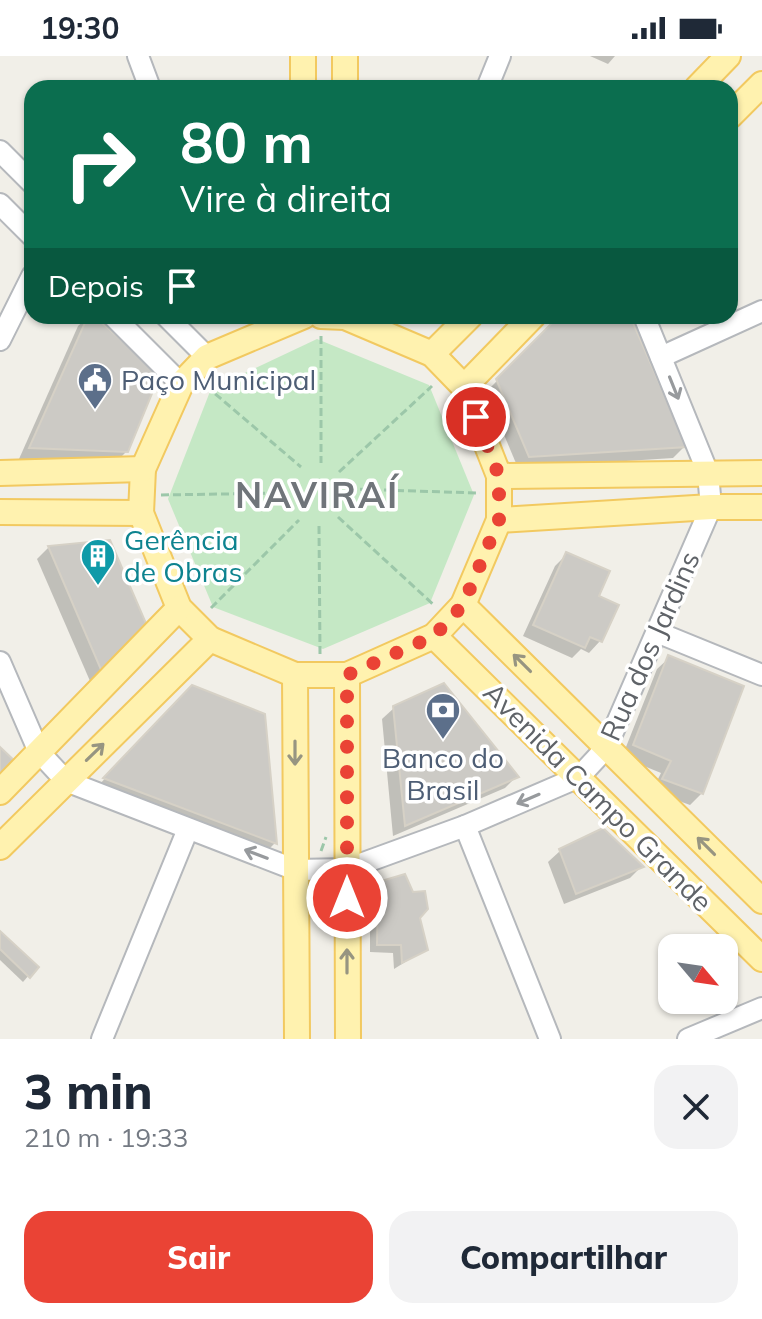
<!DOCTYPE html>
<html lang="pt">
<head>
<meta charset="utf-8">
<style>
  :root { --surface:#fff; --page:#f2f2f3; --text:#1f2937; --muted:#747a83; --accent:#ea4335 }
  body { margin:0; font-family:Mulish,sans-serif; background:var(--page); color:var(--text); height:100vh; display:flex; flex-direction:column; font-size:30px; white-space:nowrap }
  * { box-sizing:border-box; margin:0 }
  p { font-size:26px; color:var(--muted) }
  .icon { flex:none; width:44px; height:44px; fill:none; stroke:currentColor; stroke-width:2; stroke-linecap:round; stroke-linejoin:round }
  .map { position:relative; height:983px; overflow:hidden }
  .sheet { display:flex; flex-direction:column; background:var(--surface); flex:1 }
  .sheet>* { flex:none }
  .banner { position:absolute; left:24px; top:24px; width:714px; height:244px; border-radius:24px; box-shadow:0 2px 6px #0004; background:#0b6e4f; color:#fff; overflow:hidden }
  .needle { width:52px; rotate:119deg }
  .fabs { position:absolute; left:658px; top:878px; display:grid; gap:16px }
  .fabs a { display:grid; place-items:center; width:80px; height:80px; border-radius:16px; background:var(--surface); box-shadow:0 2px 6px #0004; font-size:40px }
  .pin { position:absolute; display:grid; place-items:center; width:68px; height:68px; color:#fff; margin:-34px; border:4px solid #fff; border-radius:50%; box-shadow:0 2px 8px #0007 }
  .me { position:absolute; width:88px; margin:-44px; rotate:0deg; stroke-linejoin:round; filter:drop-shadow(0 0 6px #0008) }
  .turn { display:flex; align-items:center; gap:28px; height:168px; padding:0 24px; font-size:36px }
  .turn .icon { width:104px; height:104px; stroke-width:2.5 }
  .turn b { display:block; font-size:56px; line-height:68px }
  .then { display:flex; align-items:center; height:76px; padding:0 24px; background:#0003; gap:16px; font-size:30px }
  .round { display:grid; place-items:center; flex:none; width:84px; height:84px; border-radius:24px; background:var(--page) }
  .summary { display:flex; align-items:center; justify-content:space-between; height:136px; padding:0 24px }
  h1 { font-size:48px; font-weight:800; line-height:60px }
  .primary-button { display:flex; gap:16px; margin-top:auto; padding:16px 24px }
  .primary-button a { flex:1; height:92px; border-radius:24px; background:var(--accent); color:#fff; font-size:32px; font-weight:800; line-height:92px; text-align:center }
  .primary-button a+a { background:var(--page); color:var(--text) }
  .status { display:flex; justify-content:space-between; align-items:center; height:56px; padding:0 40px; background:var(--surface); direction:ltr }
  .status svg { height:22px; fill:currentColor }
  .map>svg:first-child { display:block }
</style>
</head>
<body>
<div class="status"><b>19:30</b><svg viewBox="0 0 49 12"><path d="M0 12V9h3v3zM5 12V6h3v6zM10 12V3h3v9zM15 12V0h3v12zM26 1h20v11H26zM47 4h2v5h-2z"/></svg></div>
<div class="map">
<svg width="762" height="983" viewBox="0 0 762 983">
  <rect width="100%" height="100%" fill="#f1efe8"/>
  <!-- green -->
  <path fill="#c5e8c5" d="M317,283L429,329L474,439L430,547L323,593L213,551L168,443L211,333Z"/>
  <!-- shadow -->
  <g fill="#0003">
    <path d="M590,0H615L608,8Z"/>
    <path d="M89,260L127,395L115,407L19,403L78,270Z"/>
    <path d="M561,260H628L684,391L673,402L518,412L486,336Z"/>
    <path d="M109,487L146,571L90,625L37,503L48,492Z"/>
    <path d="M567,498L596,541L600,585L589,597L581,593L572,602L523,580L555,510Z"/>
    <path d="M669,602L702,737L690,749L652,735L661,717L622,701L657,613Z"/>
    <path d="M192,632L275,787L264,798L93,735Z"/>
    <path d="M394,652L516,721L505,732L393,780L382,663Z"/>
    <path d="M560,795L641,811L630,822L564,848L548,806Z"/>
    <path d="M379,827L417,862L426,893L394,913L393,897L370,896V836Z"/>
    <path d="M0,877L36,911L23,926L0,904Z"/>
  </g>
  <!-- building -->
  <g fill="#cccac5" stroke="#d6d1c6" stroke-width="2">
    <path d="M88,260H94L160,318L128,396L29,392Z"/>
    <path d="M559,260H630L687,391L529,401L496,323Z"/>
    <path d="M110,484L148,572L102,616L48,490Z"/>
    <path d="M566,496L610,515L599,540L619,549L602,586L590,581L585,592L533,569Z"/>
    <path d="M668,599L744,630L703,738L662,723L671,705L633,689Z"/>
    <path d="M444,627L519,721L405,770L393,650Z"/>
    <path d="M192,629L265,658L277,788L103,722Z"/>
    <path d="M0,691L19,709L0,728Z"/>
    <path d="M603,772L644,811L576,838L559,793Z"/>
    <path d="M405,818L413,836L425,835L428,853L420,862L428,894L402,907L401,889H377L378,826Z"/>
    <path d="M0,875L39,911L30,922L0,893Z"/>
  </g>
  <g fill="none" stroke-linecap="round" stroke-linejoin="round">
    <!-- minor casing -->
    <g stroke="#b5b8bc" stroke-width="24">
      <g id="minor">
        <path d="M138,0L150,32"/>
        <path d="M487,32L500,0"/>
        <path d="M0,95L32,127"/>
        <path d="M0,148L32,180"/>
        <path d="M113,260L181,328"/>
        <path d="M166,260L207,301"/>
        <path d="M0,284L32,220"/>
        <path d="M661,301L762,255"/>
        <path d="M659,577L762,619"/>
        <path d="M0,606L39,696L66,725L296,814L347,813L465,770L579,721L606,692L711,451L708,417L644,260"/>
        <path d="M465,770L550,983"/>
        <path d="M102,983L188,773"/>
        <path d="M688,983L762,952"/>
      </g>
    </g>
    <!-- major casing -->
    <g stroke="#f2c960" stroke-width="28">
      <g id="major">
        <path d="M345,0V32"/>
        <path d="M303,32V0"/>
        <path d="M697,32L728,0"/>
        <path d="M730,60L762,28"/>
        <path d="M304,260L207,301L181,328L143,413L141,457L179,552L210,583L295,619H347L434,580L463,549L499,464V420L464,331L432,298L345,261L321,260"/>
        <path d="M432,298L470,260"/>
        <path d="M464,331L533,260"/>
        <path d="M0,417L143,413"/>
        <path d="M499,420L762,417"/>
        <path d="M0,456L141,457"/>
        <path d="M499,464L711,451H762"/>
        <path d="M463,549L762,845"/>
        <path d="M434,580L762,903"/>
        <path d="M295,619L297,983"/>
        <path d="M347,619L348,983"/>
        <path d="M0,736L179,552"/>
        <path d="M0,791L210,583"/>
      </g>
    </g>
    <!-- path -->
    <g stroke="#9cc7a9" stroke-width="3" stroke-dasharray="8 4" stroke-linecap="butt">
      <path d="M321,280V407"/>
      <path d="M206,330L301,411"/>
      <path d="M339,416L432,330"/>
      <path d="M348,433L480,437"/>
      <path d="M161,439L285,437"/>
      <path d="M338,461L435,550"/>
      <path d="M319,470L320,598"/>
      <path d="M211,552L299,464"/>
      <path d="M321,795L326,781"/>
    </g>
    <!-- minor -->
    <use href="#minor" stroke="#fff" stroke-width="20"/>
    <!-- major -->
    <use href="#major" stroke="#fff2af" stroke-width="24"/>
  </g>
  <!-- one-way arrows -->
  <defs><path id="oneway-shaft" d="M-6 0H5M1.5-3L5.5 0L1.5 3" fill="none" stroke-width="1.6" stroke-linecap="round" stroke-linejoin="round" transform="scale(2)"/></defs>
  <g stroke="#979a9d">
    <use href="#oneway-shaft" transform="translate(674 332) rotate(68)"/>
    <use href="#oneway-shaft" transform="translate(528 743) rotate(157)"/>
    <use href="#oneway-shaft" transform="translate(256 798) rotate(-159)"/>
  </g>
  <g stroke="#979581">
    <use href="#oneway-shaft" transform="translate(522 607) rotate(-135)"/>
    <use href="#oneway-shaft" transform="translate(95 696) rotate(-44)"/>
    <use href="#oneway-shaft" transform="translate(295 697) rotate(90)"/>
    <use href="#oneway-shaft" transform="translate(706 790) rotate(-135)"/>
    <use href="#oneway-shaft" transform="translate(347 905) rotate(-90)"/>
  </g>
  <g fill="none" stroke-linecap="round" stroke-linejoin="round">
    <!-- route -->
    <path stroke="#ea4335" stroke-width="14" stroke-dasharray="0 25.2" d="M347,842V619L434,580L463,549L499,464V420L476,361"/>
  </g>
  <!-- icons -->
  <defs>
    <g id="civic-pin" transform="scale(1.8)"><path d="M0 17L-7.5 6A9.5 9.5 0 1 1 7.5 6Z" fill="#5c6f8a" stroke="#fff"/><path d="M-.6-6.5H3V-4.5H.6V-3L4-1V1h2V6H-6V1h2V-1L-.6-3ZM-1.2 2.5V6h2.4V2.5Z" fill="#fff"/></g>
    <g id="building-pin" transform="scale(1.8)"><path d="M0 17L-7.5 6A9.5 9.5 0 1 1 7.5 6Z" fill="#0f9aa8" stroke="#fff"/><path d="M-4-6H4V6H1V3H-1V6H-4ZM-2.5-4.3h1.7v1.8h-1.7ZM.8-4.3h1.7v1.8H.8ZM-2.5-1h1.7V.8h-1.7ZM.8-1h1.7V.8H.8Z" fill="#fff"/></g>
    <g id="bank-pin" transform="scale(1.8)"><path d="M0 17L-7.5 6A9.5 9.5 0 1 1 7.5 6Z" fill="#5c6f8a" stroke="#fff"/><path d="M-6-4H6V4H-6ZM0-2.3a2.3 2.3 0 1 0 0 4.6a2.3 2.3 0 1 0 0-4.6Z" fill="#fff"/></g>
  </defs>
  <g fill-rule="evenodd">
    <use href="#civic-pin" x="95" y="324"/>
    <use href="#building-pin" x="98" y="500"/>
    <use href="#bank-pin" x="443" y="654"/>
  </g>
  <g text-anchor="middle" stroke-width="7" stroke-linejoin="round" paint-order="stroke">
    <!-- service labels -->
    <g font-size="28" fill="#4e5e75" stroke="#fff" text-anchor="start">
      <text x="121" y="334">Paço Municipal</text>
      <text x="443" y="712" text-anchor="middle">Banco do<tspan x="443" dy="32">Brasil</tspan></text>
    </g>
    <!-- culture labels -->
    <g font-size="28" fill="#0d838f" stroke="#fff" text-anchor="start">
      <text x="124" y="494">Gerência<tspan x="124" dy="32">de Obras</tspan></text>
    </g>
    <!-- street labels -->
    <g font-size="28" fill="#5f6368" stroke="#fff">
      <text transform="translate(650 590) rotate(-66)" y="10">Rua dos Jardins</text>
      <text transform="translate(598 741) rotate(45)" y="10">Avenida Campo Grande</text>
    </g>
    <!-- district labels -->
    <g font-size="36" font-weight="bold" letter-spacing="2" fill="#70757a" stroke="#fff">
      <text x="317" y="452">NAVIRAÍ</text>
    </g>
  </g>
</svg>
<div class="fabs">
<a><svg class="needle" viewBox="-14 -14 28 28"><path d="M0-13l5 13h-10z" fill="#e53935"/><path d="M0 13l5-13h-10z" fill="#747a83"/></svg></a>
</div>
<div class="pin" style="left:476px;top:361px;background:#d93025"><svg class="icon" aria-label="arrive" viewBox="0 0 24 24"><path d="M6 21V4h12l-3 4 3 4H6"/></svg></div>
<svg class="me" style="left:347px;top:842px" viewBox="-20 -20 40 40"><circle r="17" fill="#ea4335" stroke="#fff" stroke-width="3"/><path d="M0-11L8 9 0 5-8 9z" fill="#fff"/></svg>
<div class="banner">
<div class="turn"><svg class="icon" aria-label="right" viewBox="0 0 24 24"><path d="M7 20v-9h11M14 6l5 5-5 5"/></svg><div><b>80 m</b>Vire à direita</div></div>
<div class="then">Depois<svg class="icon" aria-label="arrive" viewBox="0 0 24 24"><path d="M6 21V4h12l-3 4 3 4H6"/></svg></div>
</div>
</div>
<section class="sheet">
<div class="summary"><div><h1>3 min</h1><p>210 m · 19:33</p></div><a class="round"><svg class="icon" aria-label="close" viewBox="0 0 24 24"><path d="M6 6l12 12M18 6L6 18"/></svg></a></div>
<div class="primary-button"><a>Sair</a><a>Compartilhar</a></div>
</section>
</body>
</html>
